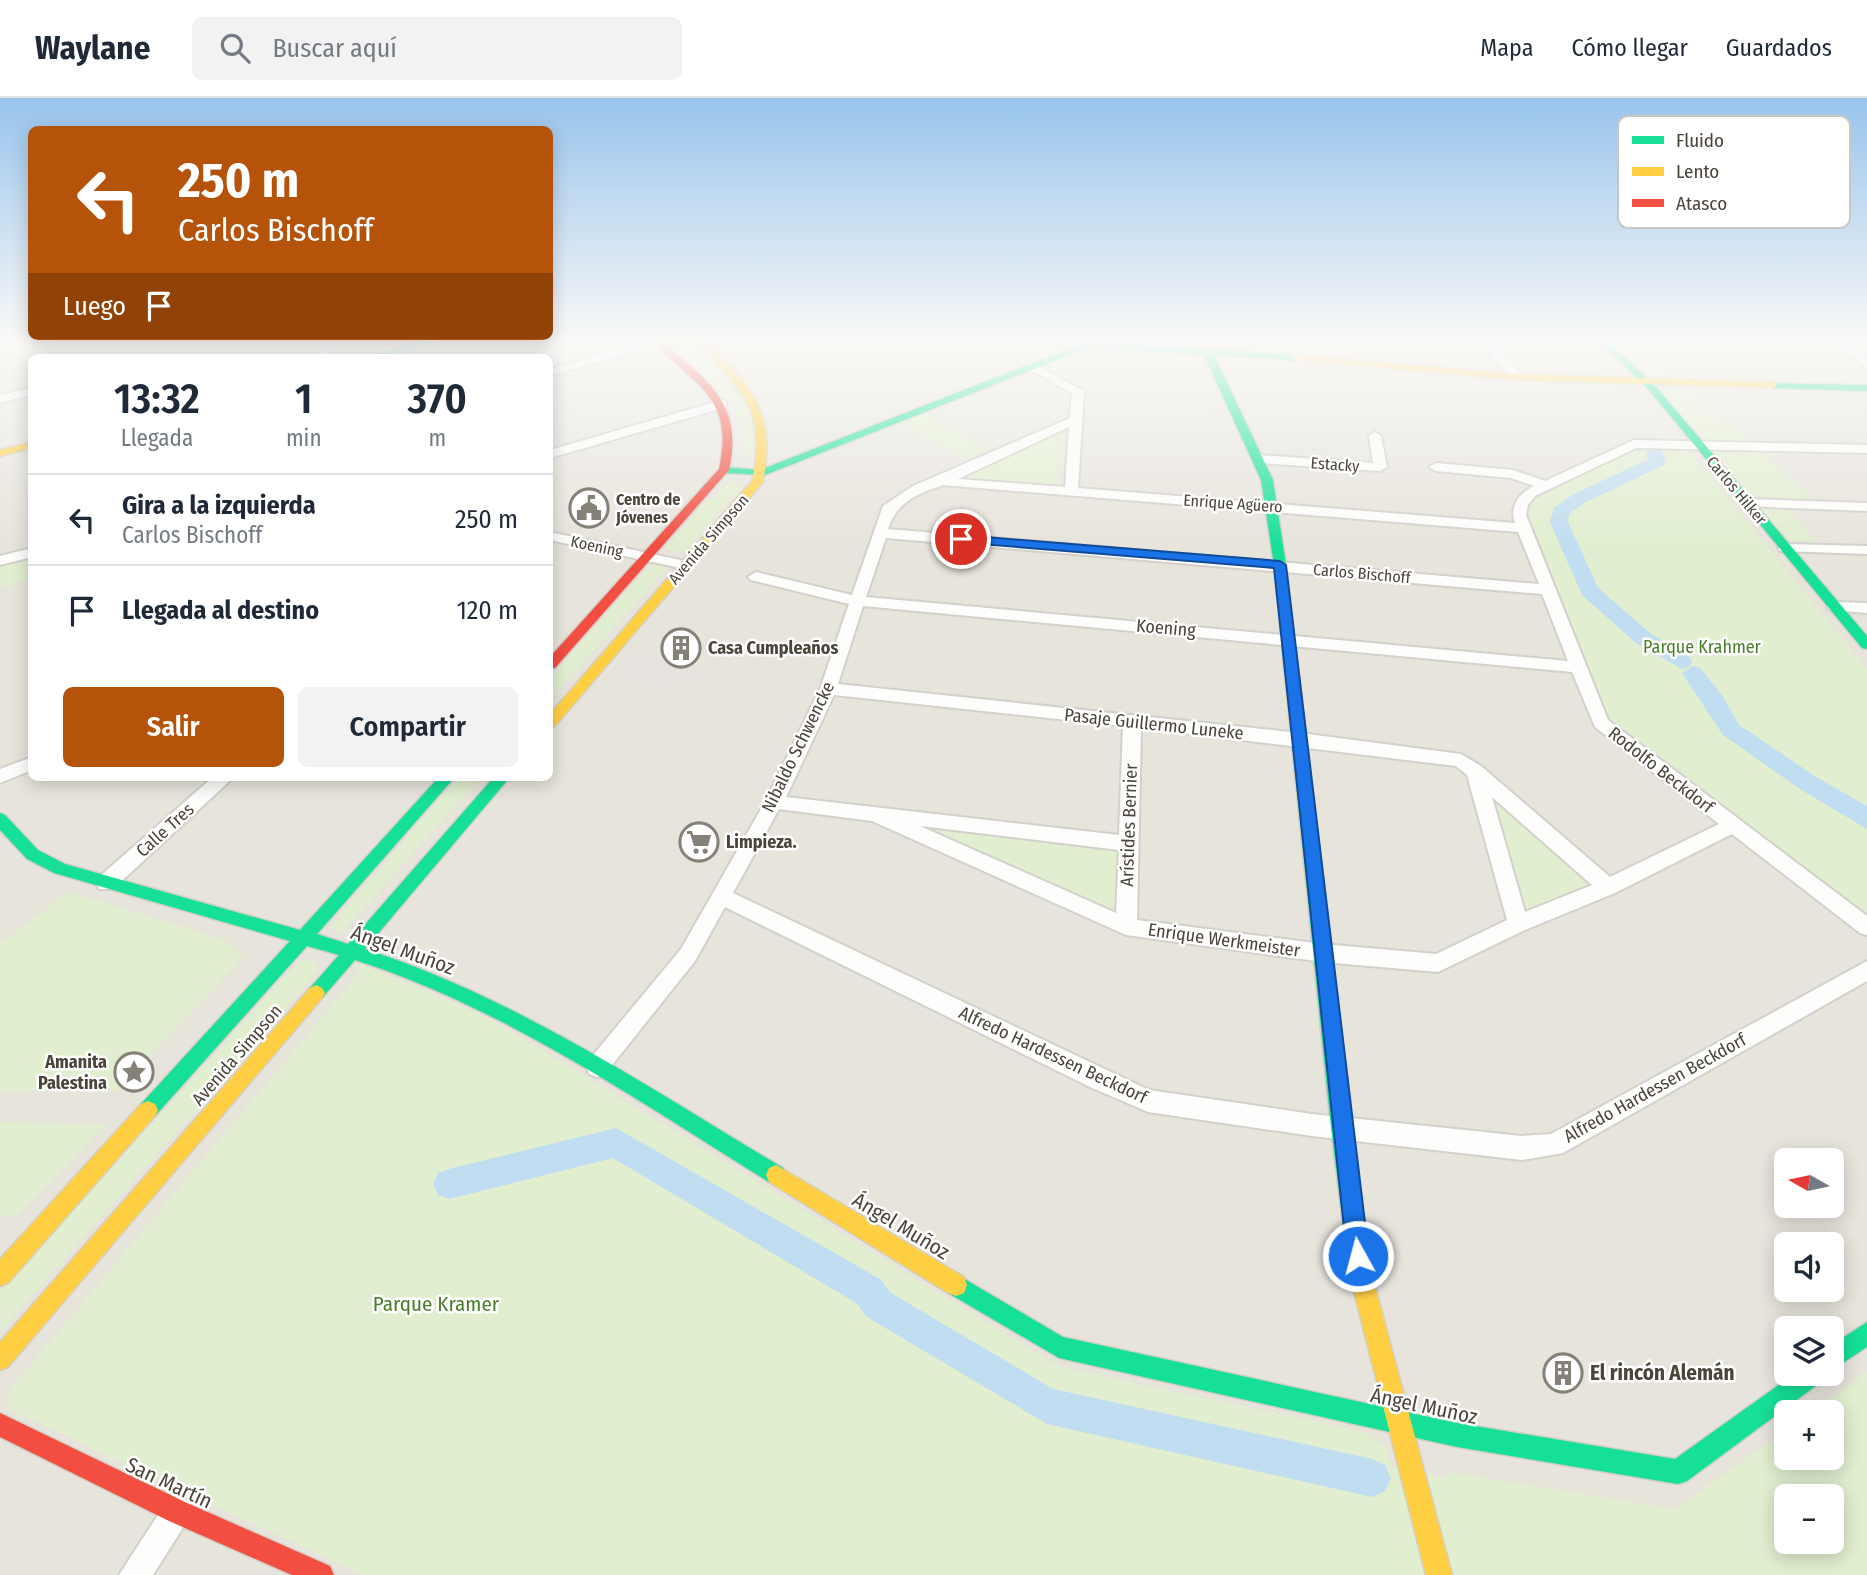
<!DOCTYPE html>
<html lang="es">
<head>
<meta charset="utf-8">
<style>
  :root { --surface:#fff; --page:#f2f2f3; --text:#1f2937; --muted:#747a83; --line:#e0e1e3; --accent:#b45309 }
  body { margin:0; font-family:"Fira Sans Condensed",sans-serif; background:var(--page); color:var(--text); height:100vh; display:flex; flex-direction:column; font-size:26px; white-space:nowrap }
  * { box-sizing:border-box; margin:0 }
  p { font-size:23px; color:var(--muted) }
  .icon { flex:none; width:38px; height:38px; fill:none; stroke:currentColor; stroke-width:2; stroke-linecap:round; stroke-linejoin:round }
  .map { position:relative; flex:1; overflow:hidden }
  .details { position:absolute; left:28px; top:256px; width:525px; height:427px; display:flex; flex-direction:column; background:var(--surface); border-radius:10px; box-shadow:0 4px 18px #0003 }
  .details>* { flex:none }
  .banner { position:absolute; left:28px; top:28px; width:525px; height:214px; border-radius:10px; box-shadow:0 4px 18px #0003; background:#b45309; color:#fff; overflow:hidden }
  .needle { width:46px; rotate:279deg }
  .fabs { position:absolute; left:1774px; top:1050px; display:grid; gap:14px }
  .fabs a { display:grid; place-items:center; width:70px; height:70px; border-radius:10px; background:var(--surface); box-shadow:0 4px 18px #0003; font-size:35px }
  .pin { position:absolute; display:grid; place-items:center; width:60px; height:60px; color:#fff; margin:-30px; border:4px solid #fff; border-radius:50%; box-shadow:0 2px 7px #0007 }
  .me { position:absolute; width:77px; margin:-38px; rotate:353deg; stroke-linejoin:round; filter:drop-shadow(0 0 5px #0008) }
  .turn { display:flex; align-items:center; gap:24px; height:147px; padding:0 35px; font-size:32px }
  .turn .icon { width:91px; height:91px; stroke-width:2.5 }
  .turn b { display:block; font-size:49px; line-height:60px }
  .then { display:flex; align-items:center; height:66px; padding:0 35px; background:#0003; gap:14px; font-size:26px }
  .eta { display:flex; justify-content:space-evenly; align-items:center; height:119px; text-align:center }
  .eta b { font-size:42px; font-weight:600; line-height:49px }
  .action { display:flex; gap:14px; margin-top:auto; padding:14px 35px }
  .action a { flex:1; height:80px; border-radius:10px; background:var(--accent); color:#fff; font-size:28px; font-weight:600; line-height:80px; text-align:center }
  .action a+a { background:var(--page); color:var(--text) }
  ul { padding:0; list-style:none }
  li { display:flex; align-items:center; gap:21px; height:91px; padding:0 35px; border-top:2px solid var(--line) }
  li div { flex:1 }
  li b { display:block; font-size:26px }
  li em { font-style:normal }
  header { display:flex; align-items:center; gap:42px; box-sizing:border-box; height:98px; padding:0 35px; background:var(--surface); border-bottom:2px solid var(--line) }
  header strong { font-size:33px }
  nav { display:flex; gap:38px; margin-inline-start:auto; font-size:24px }
  .search { width:490px; height:63px; background:var(--page); display:flex; align-items:center; gap:18px; box-sizing:border-box; padding:0 24px; border-radius:10px; color:var(--muted); font-size:26px }
  .map>svg:first-child { display:block }
</style>
</head>
<body>
<header>
<strong>Waylane</strong>
<div class="search"><svg class="icon" aria-label="search" viewBox="0 0 24 24"><circle cx="10" cy="10" r="6"/><path d="M15 15l6 6"/></svg>Buscar aquí</div>
<nav><a>Mapa</a><a>Cómo llegar</a><a>Guardados</a></nav>
</header>
<div class="map">
<svg width="1867" height="1477" viewBox="0 0 1867 1477">
  <rect width="100%" height="100%" fill="#f4f2ee"/>
  <!-- residential -->
  <path fill="#e7e4dc" fill-rule="evenodd" d="M0,242H1867V1477H0ZM32,259H550V679H32ZM1787,1062H1832V1108H1787ZM1787,1146H1832V1192H1787ZM1787,1230H1832V1276H1787ZM1787,1314H1832V1360H1787ZM1787,1398H1832V1444H1787Z"/>
  <!-- education -->
  <path fill="#eae5da" d="M929,242H1051L965,275Z"/>
  <!-- green -->
  <g fill="#e1eecf" fill-rule="evenodd">
    <path d="M666,242H685C713,268 745,289 752,328C754,338 754,352 748,360L743,358C748,306 700,274 666,242Z"/>
    <path d="M1608,242H1621L1659,276L1867,281V286L1665,281L1646,276Z"/>
    <path d="M1664,290H1690L1751,345L1711,343L1699,337L1661,295Z"/>
    <path d="M920,313L986,351L963,361L897,323Z"/>
    <path d="M1059,334L1065,336L1057,388L1049,390L955,382Z"/>
    <path d="M1677,349L1691,355L1867,571V816L1610,624L1525,407L1635,350Z"/>
    <path d="M1718,351L1758,352L1816,403C1751,401 1756,405 1714,355Z"/>
    <path d="M729,384L742,387L687,451L682,455L667,452L668,447L707,402L714,401Z"/>
    <path d="M1763,410L1787,411L1816,443H1790L1760,413Z"/>
    <path d="M31,457V481L0,489V466Z"/>
    <path d="M650,468H664L666,471L550,602V579Z"/>
    <path d="M459,679H481L349,827L340,834L329,830Z"/>
    <path d="M1495,697L1585,778L1586,791L1531,816L1523,812L1489,698Z"/>
    <path d="M931,727L1112,749L1121,757V808L1110,814L927,733Z"/>
    <path d="M77,796L225,842L244,859L116,993H0V846L62,798Z"/>
    <path d="M299,863H315L318,873L0,1234V1193Z"/>
    <path d="M362,866L491,921L1060,1269L1365,1334L1387,1352L1392,1369L1448,1380L1449,1374L1675,1411L1787,1331V1360H1832V1314H1811L1867,1274V1477H363L8,1311L9,1296L15,1285L354,881ZM1787,1398H1832V1444H1787Z"/>
    <path d="M0,1024L105,1027L18,1117L0,1119Z"/>
  </g>
  <!-- parking -->
  <g fill="#e6e3df">
    <path d="M1207,286V287L1227,330H1215L1196,287Z"/>
    <path d="M1283,349L1371,358L1372,364L1283,354Z"/>
    <path d="M628,554L713,571L703,586L684,582L675,593L606,578Z"/>
  </g>
  <g fill="none" stroke-linecap="round" stroke-linejoin="round">
    <!-- canal -->
    <g fill="#c0ddf1" fill-rule="evenodd">
      <path d="M1654,350L1660,351L1666,363L1664,367L1584,405L1569,416L1568,424L1598,490L1650,535L1689,559L1692,564L1689,569L1682,571L1636,545L1582,497L1550,424L1554,410L1572,397L1649,361L1646,355Z"/>
      <path d="M1693,568L1700,570L1722,597L1739,627L1816,679L1867,708V731L1800,691L1723,637L1682,575Z"/>
      <path d="M616,1030L880,1181L891,1195L1053,1291L1372,1361L1385,1367L1391,1380L1385,1393L1372,1399L1047,1326L867,1219L856,1205L613,1060L449,1101L438,1097L433,1086L438,1075L449,1071Z"/>
    </g>
    <!-- street casing -->
    <g stroke="#d2d0cb" stroke-width="4">
      <g id="street">
        <path d="M312,242H324L331,259H319Z"/>
        <path d="M652,242L664,244L550,278V271Z"/>
        <path d="M1478,242H1489L1521,276V282H1513Z"/>
        <path d="M1833,242H1845L1867,261V270Z"/>
        <path d="M1030,264L1084,293L1078,390L1515,425C1509,409 1519,395 1534,388L1511,380L1436,373L1429,369L1436,365L1513,372L1545,383L1634,342L1867,347V355L1636,350L1535,398L1528,407L1526,417L1608,622L1867,818V837L1860,835L1732,736L1615,795L1525,832L1438,874L1323,864L1126,837L872,723L779,711L733,795L1149,992L1312,1016L1522,1038L1551,1036L1867,863V883L1563,1055L1522,1062L1312,1038L1148,1014L1090,989L725,809L695,863L605,976L597,979L589,976L586,969L589,962L681,851L765,704L820,591L849,506L751,482L748,479L756,474L852,497L883,408L913,388L1070,320L1072,295L1026,269V265ZM1069,329L1065,389L958,381ZM943,387L1518,434L1539,486L888,431C897,404 916,396 943,387ZM886,440L1542,496L1568,563L866,499ZM863,508L1572,574L1595,629L1719,726L1610,779L1481,668L1461,656L1300,635L838,586ZM834,597L1123,628L1119,737L786,699ZM1141,630L1456,668L1467,677L1507,822L1436,856L1323,846L1137,822ZM1492,699L1592,787L1525,814ZM920,728L1119,752L1116,815Z"/>
        <path d="M32,290V297L0,305V297Z"/>
        <path d="M722,302L726,303V309L550,360V352Z"/>
        <path d="M1375,334L1381,338L1387,369L1380,373L1259,365L1252,361L1259,357L1373,365L1369,338Z"/>
        <path d="M1748,401L1867,405V413L1743,408L1741,405Z"/>
        <path d="M550,434L685,463L692,467L685,471L550,442Z"/>
        <path d="M1785,446L1867,448V456L1780,453L1778,450Z"/>
        <path d="M32,450V459L0,467V458Z"/>
        <path d="M1835,504L1867,505V515L1830,512L1827,509Z"/>
        <path d="M32,659V672L0,685V671Z"/>
        <path d="M213,679H234L113,791H99L96,785L99,779Z"/>
        <path d="M178,1399L189,1403L193,1414L153,1477H119L167,1403Z"/>
      </g>
    </g>
    <!-- fast casing -->
    <g stroke="#d3cfc5" stroke-width="3">
      <g id="fast">
        <path d="M425,242H441L383,259H367Z"/>
        <path d="M1597,242H1607L1656,289L1867,538V551L1862,550L1650,293Z"/>
        <path d="M1089,243L1297,257L1302,260L1297,263L1214,257L1273,382L1286,467L1351,1030L1371,1174L1368,1182L1360,1185L1352,1182L1349,1174L1331,1030L1274,467L1261,382L1204,257L1090,249L765,377L724,375L719,372L724,369L760,372Z"/>
        <path d="M1769,285L1867,287V293L1772,290L1767,287Z"/>
        <path d="M439,679H455L317,836L348,846L494,679H510L365,851C516,900 648,989 783,1070L786,1077L783,1084L776,1087L769,1084C636,1002 505,910 355,862L322,900L316,903L310,900L307,895L310,890L339,857L307,848L155,1018L148,1021L141,1018L138,1012L141,1006L290,843L54,775L27,761L0,732V715L5,717L38,752L65,766L300,832Z"/>
        <path d="M956,1176L1063,1239L1457,1325L1675,1361L1794,1276H1824L1821,1284L1687,1383L1678,1386L1457,1349L1059,1260L948,1195L945,1187L948,1179Z"/>
        <path d="M1867,1224V1249L1832,1272V1247Z"/>
      </g>
    </g>
    <!-- slow casing -->
    <g stroke="#d3cfc5" stroke-width="3">
      <g id="slow">
        <path d="M694,242H704C752,288 776,314 763,384L555,628L550,630V616L752,383C768,307 740,294 694,242Z"/>
        <path d="M1297,257L1517,276L1772,284L1777,287L1772,290L1517,282L1294,262V258Z"/>
        <path d="M32,344V350L0,358V352Z"/>
        <path d="M316,887L322,890L325,895L322,900L8,1269L0,1272V1244L310,890Z"/>
        <path d="M148,1003L155,1006L158,1012L155,1018L8,1185L0,1188V1161L141,1006Z"/>
        <path d="M776,1067L964,1179L967,1187L964,1195L956,1198L948,1195L769,1084L766,1077L769,1070Z"/>
        <path d="M1360,1163L1368,1166L1371,1174L1452,1477H1426L1349,1174L1352,1166Z"/>
      </g>
    </g>
    <!-- jam casing -->
    <g stroke="#d3cfc5" stroke-width="3">
      <g id="jam">
        <path d="M651,242H661C707,283 744,304 729,372L555,570L550,571V559L719,371C735,297 694,288 651,242Z"/>
        <path d="M0,1315L187,1405L330,1468L334,1477H292L169,1423L0,1339Z"/>
      </g>
    </g>
    <!-- street -->
    <use href="#street" fill="#fdfdfc" fill-rule="evenodd"/>
    <!-- fast -->
    <use href="#fast" fill="#16e098" fill-rule="evenodd"/>
    <!-- slow -->
    <use href="#slow" fill="#ffcf43" fill-rule="evenodd"/>
    <!-- jam -->
    <use href="#jam" fill="#f24e42" fill-rule="evenodd"/>
  </g>
  <!-- sky -->
  <linearGradient id="sky" x2="0" y2="1"><stop stop-color="#98c4ec"/><stop offset="0.54" stop-color="#faf9f7"/><stop offset="1" stop-color="#faf9f7" stop-opacity="0"/></linearGradient>
  <rect width="1867" height="449" fill="url(#sky)"/>
  <!-- route -->
  <path fill="#1a73e8" stroke="#114b97" stroke-width="2" d="M961,437L1280,463L1286,467L1369,1158L1365,1165L1358,1168L1350,1165L1347,1158L1274,470L956,444V438Z"/>
  <!-- icons -->
  <defs>
    <g id="civic-ring" transform="scale(2.0125)"><circle r="9.5" fill="#fff" stroke="#868178" stroke-width="1.5"/><path d="M-.6-6.5H3V-4.5H.6V-3L4-1V1h2V6H-6V1h2V-1L-.6-3ZM-1.2 2.5V6h2.4V2.5Z" fill="#868178"/></g>
    <g id="building-ring" transform="scale(2.0125)"><circle r="9.5" fill="#fff" stroke="#868178" stroke-width="1.5"/><path d="M-4-6H4V6H1V3H-1V6H-4ZM-2.5-4.3h1.7v1.8h-1.7ZM.8-4.3h1.7v1.8H.8ZM-2.5-1h1.7V.8h-1.7ZM.8-1h1.7V.8H.8Z" fill="#868178"/></g>
    <g id="supermarket-ring" transform="scale(2.0125)"><circle r="9.5" fill="#fff" stroke="#868178" stroke-width="1.5"/><path d="M-6-5.5h2.5l.6 2H6L4.5 2H-2.5L-4.4-4H-6ZM-1.5 3.2a1.3 1.3 0 1 0 .1 0ZM3 3.2a1.3 1.3 0 1 0 .1 0Z" fill="#868178"/></g>
    <g id="sight-ring" transform="scale(2.0125)"><circle r="9.5" fill="#fff" stroke="#868178" stroke-width="1.5"/><path d="M0-6L1.8-2.2L6-1.7L2.9 1.2L3.7 5.4L0 3.3L-3.7 5.4L-2.9 1.2L-6-1.7L-1.8-2.2Z" fill="#868178"/></g>
  </defs>
  <g fill-rule="evenodd">
    <use href="#civic-ring" x="589" y="410"/>
    <use href="#building-ring" x="681" y="550"/>
    <use href="#supermarket-ring" x="699" y="744"/>
    <use href="#sight-ring" x="134" y="974"/>
    <use href="#building-ring" x="1563" y="1275"/>
  </g>
  <g text-anchor="middle" stroke-width="5" stroke-linejoin="round" paint-order="stroke">
    <!-- far-street labels -->
    <g font-size="16" fill="#4b4439" stroke="#fff">
      <text transform="translate(1335 366) rotate(4)" y="6">Estacky</text>
      <text transform="translate(1737 392) rotate(50)" y="6">Carlos Hilker</text>
      <text transform="translate(1233 405) rotate(4)" y="6">Enrique Agüero</text>
      <text transform="translate(708 441) rotate(-49)" y="6">Avenida Simpson</text>
      <text transform="translate(597 448) rotate(12)" y="6">Koening</text>
      <text transform="translate(1362 475) rotate(5)" y="6">Carlos Bischoff</text>
    </g>
    <!-- far-poi labels -->
    <g font-size="16" font-weight="bold" fill="#4b4439" stroke="#fff" text-anchor="start">
      <text x="616" y="407">Centro de<tspan x="616" dy="18">Jóvenes</tspan></text>
    </g>
    <!-- street labels -->
    <g font-size="18" fill="#4b4439" stroke="#fff">
      <text transform="translate(1166 530) rotate(5)" y="6">Koening</text>
      <text transform="translate(1154 626) rotate(6)" y="6">Pasaje Guillermo Luneke</text>
      <text transform="translate(798 649) rotate(-64)" y="6">Nibaldo Schwencke</text>
      <text transform="translate(1661 672) rotate(38)" y="6">Rodolfo Beckdorf</text>
      <text transform="translate(1129 727) rotate(-88)" y="6">Arístides Bernier</text>
      <text transform="translate(165 732) rotate(-42)" y="6">Calle Tres</text>
      <text transform="translate(1224 842) rotate(8)" y="6">Enrique Werkmeister</text>
      <text transform="translate(237 957) rotate(-49)" y="6">Avenida Simpson</text>
      <text transform="translate(1053 957) rotate(25)" y="6">Alfredo Hardessen Beckdorf</text>
      <text transform="translate(1655 990) rotate(-29)" y="6">Alfredo Hardessen Beckdorf</text>
    </g>
    <!-- park labels -->
    <g font-size="18" fill="#4a7f2a" stroke="#fff">
      <text x="1702" y="555">Parque Krahmer</text>
    </g>
    <!-- poi labels -->
    <g font-size="18" font-weight="bold" fill="#4b4439" stroke="#fff" text-anchor="start">
      <text x="708" y="556">Casa Cumpleaños</text>
      <text x="726" y="750">Limpieza.</text>
      <text x="107" y="970" text-anchor="end">Amanita<tspan x="107" dy="21">Palestina</tspan></text>
    </g>
    <!-- near-street labels -->
    <g font-size="21" fill="#4b4439" stroke="#fff">
      <text transform="translate(403 852) rotate(20)" y="7">Ángel Muñoz</text>
      <text transform="translate(901 1128) rotate(31)" y="7">Ángel Muñoz</text>
      <text transform="translate(1424 1308) rotate(12)" y="7">Ángel Muñoz</text>
      <text transform="translate(169 1385) rotate(25)" y="7">San Martín</text>
    </g>
    <!-- near-park labels -->
    <g font-size="21" fill="#4a7f2a" stroke="#fff">
      <text x="436" y="1213">Parque Kramer</text>
    </g>
    <!-- near-poi labels -->
    <g font-size="21" font-weight="bold" fill="#4b4439" stroke="#fff" text-anchor="start">
      <text x="1590" y="1282">El rincón Alemán</text>
    </g>
  </g>
  <!-- legend -->
  <rect x="1618" y="18" width="232" height="112" rx="10" fill="#fff" stroke="#c9c7c4" stroke-width="2"/>
  <rect x="1632" y="38" width="32" height="8" fill="#16e098"/>
  <rect x="1632" y="69" width="32" height="9" fill="#ffcf43"/>
  <rect x="1632" y="101" width="32" height="8" fill="#f24e42"/>
  <g font-size="19" fill="#4b4439">
    <text x="1676" y="49">Fluido</text>
    <text x="1676" y="80">Lento</text>
    <text x="1676" y="112">Atasco</text>
  </g>
</svg>
<div class="fabs">
<a><svg class="needle" viewBox="-14 -14 28 28"><path d="M0-13l5 13h-10z" fill="#e53935"/><path d="M0 13l5-13h-10z" fill="#747a83"/></svg></a>
<a><svg class="icon" aria-label="sound" viewBox="0 0 24 24"><path d="M4 9h4l5-4v14l-5-4H4zM17 9q2 3 0 6"/></svg></a>
<a><svg class="icon" aria-label="layers" viewBox="0 0 24 24"><path d="M12 4l9 5-9 5-9-5zM3 14l9 5 9-5"/></svg></a>
<a>+</a>
<a>−</a>
</div>
<div class="pin" style="left:961px;top:441px;background:#d93025"><svg class="icon" aria-label="arrive" viewBox="0 0 24 24"><path d="M6 21V4h12l-3 4 3 4H6"/></svg></div>
<svg class="me" style="left:1358px;top:1158px" viewBox="-20 -20 40 40"><circle r="17" fill="#1a73e8" stroke="#fff" stroke-width="3"/><path d="M0-11L8 9 0 5-8 9z" fill="#fff"/></svg>
<div class="banner">
<div class="turn"><svg class="icon" aria-label="left" viewBox="0 0 24 24"><path d="M17 20v-9H6M10 6l-5 5 5 5"/></svg><div><b>250 m</b>Carlos Bischoff</div></div>
<div class="then">Luego<svg class="icon" aria-label="arrive" viewBox="0 0 24 24"><path d="M6 21V4h12l-3 4 3 4H6"/></svg></div>
</div>
<section class="details">
<div class="eta">
<div><b>13:32</b><p>Llegada</p></div>
<div><b>1</b><p>min</p></div>
<div><b>370</b><p>m</p></div>
</div>
<ul>
<li><svg class="icon" aria-label="left" viewBox="0 0 24 24"><path d="M17 20v-9H6M10 6l-5 5 5 5"/></svg><div><b>Gira a la izquierda</b><p>Carlos Bischoff</p></div><em>250 m</em></li>
<li><svg class="icon" aria-label="arrive" viewBox="0 0 24 24"><path d="M6 21V4h12l-3 4 3 4H6"/></svg><div><b>Llegada al destino</b></div><em>120 m</em></li>
</ul>
<div class="action"><a>Salir</a><a>Compartir</a></div>
</section>
</div>
</body>
</html>
